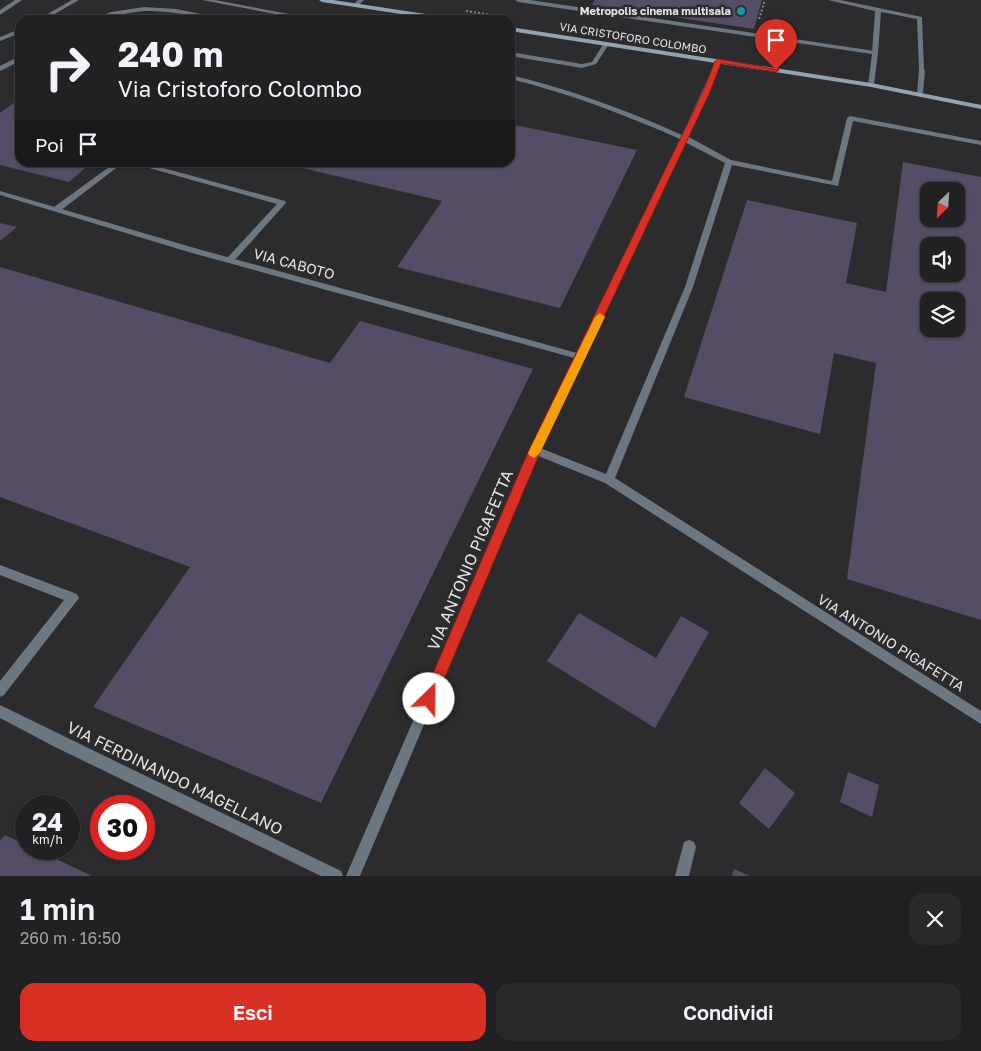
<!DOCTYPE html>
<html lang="it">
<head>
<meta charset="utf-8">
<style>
  :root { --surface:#212022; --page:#29282a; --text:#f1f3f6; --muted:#a2a3a5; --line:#3e3e40; --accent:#d93025 }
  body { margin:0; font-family:"Golos Text",sans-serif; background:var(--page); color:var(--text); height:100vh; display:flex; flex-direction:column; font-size:19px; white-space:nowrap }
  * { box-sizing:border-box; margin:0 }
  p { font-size:16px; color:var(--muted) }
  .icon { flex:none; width:28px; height:28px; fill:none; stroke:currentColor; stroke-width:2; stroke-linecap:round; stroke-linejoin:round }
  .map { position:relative; height:876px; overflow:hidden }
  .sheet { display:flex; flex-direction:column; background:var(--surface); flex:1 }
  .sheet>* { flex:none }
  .banner { position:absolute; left:15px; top:15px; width:500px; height:152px; border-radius:15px; box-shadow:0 1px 4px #0004,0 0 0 1px var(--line); background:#212022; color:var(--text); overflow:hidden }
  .needle { width:32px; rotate:205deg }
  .buttons { position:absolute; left:920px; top:182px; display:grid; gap:10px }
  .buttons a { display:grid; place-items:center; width:45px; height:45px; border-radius:10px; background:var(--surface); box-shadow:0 1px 4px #0004,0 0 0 1px var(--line); font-size:25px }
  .speed { position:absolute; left:15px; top:795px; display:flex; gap:10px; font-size:25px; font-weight:700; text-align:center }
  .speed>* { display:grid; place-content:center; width:65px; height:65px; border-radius:50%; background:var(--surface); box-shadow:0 1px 4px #0004,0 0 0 1px var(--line); line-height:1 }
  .speed small { font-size:12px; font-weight:400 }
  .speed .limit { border:8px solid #d22; background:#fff; color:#111 }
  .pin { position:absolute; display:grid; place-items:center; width:42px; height:42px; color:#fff; margin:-51px -21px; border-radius:50% 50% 50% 0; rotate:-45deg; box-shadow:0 0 5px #0007 }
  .pin .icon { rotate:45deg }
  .me { position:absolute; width:55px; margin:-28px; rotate:23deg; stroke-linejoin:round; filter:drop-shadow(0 0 4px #0008) }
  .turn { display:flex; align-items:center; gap:18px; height:105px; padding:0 20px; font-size:22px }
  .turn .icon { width:65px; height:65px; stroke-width:2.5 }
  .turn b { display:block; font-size:35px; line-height:42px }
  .then { display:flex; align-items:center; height:48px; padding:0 20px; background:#0003; gap:10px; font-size:19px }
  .round { display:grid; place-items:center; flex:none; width:52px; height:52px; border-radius:15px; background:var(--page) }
  .head { display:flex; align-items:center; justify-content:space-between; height:85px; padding:0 20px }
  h1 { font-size:30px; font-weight:600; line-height:38px }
  .cta { display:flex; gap:10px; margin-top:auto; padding:10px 20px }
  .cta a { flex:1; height:58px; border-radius:15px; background:var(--accent); color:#fff; font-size:20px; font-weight:600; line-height:58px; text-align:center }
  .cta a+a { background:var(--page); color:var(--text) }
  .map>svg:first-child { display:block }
</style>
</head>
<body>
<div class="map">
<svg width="981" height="876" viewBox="0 0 981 876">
  <rect width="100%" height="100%" fill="#2c2b2d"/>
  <!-- building -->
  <g fill="#554d66" fill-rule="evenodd">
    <path d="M595,0H762L754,29L592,5Z"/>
    <path d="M20,98V162H92L69,182L0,165V113Z"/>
    <path d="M510,124L637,150L560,308L397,267L442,201L281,163L510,162Z"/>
    <path d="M903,162L981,177V620L847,579L876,363L834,353L820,434L684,397L747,200L857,223L846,283L886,292ZM929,191H956V219H929ZM929,246H956V274H929ZM929,301H956V329H929Z"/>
    <path d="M0,223L17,227L0,241Z"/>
    <path d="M0,267L330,363L360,321L533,369L321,803L93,707L190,567L0,497Z"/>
    <path d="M579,613L656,658L681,616L709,632L655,728L547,661Z"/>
    <path d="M765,768L795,793L769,829L739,803Z"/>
    <path d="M848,772L879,785L872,817L840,802Z"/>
    <path d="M5,835L26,845V849H35L92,876H0V841Z"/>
    <path d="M734,869L750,876H732Z"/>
  </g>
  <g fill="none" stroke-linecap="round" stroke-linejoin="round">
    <!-- path -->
    <g stroke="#878688" stroke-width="2" stroke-dasharray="2 2" stroke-linecap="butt">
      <path d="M466,11L499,16"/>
      <path d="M759,19L765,0"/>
    </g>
    <!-- service -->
    <g fill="#6d7781" fill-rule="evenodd">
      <path d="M72,0H79L44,20H37Z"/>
      <path d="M202,0H215L320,20H307Z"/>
      <path d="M828,0H840L922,17L924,71L919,70L917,19L881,12L878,53L875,55L872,53L875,11Z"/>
      <path d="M20,29V33L0,41V37Z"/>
      <path d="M604,43L609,44L596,64L582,68L510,56V52L582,64L592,62Z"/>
      <path d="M850,116L981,141V145L853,121L838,186L732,165L693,287L615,478L981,711V724L605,483L531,453L530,450L531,447L535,446L606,474L685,287L725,163L681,140V136H687L731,160L832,181L847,118Z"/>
      <path d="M116,162H124L60,211H54V207Z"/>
      <path d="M128,162H141L285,201L286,203L233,262L230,263L226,260L227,258L277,204Z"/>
      <path d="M0,565L77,594L79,598L4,695L0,697V681L64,600L0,575Z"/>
    </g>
    <!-- minor -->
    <g fill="#6d7781" fill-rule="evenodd">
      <path d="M358,0H364L358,6H354L353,5Z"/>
      <path d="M515,0H530L875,51L878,53L874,85L871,87L868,85L872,54L518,2Z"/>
      <path d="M144,7L176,9L231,20C203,20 175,10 147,11C127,11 109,20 90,20L111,12Z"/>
      <path d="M20,56V61L0,71V66Z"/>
      <path d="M719,59L722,61L708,94L585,355L586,357L583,360L540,450L360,876H346L530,450L574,358L192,253L0,195V191L198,249L577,353L680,139C625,115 569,93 510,79V75C570,89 626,110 682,135L716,61Z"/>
      <path d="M922,68L925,70L923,93L920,95L917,93L919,70Z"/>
      <path d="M0,705L341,871L343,876H321L55,747L0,718Z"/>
      <path d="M689,840L694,842L696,847L689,876H675L684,842Z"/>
    </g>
    <!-- tertiary -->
    <path fill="#6d7781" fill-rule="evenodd" d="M15,0H22L0,15V10Z"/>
    <!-- secondary -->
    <g fill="#91a2b1" fill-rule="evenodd">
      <path d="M319,0H333L452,18L455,20H440L322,2Z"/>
      <path d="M510,27L871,83L981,105V109L871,87L510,31Z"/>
    </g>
  </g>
  <!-- route -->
  <path fill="#d93025" stroke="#8d1f18" d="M719,59L779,70L776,72L721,63L709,94L541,450L434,703L429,706L424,703L422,699L529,450L702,94L715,61Z"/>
  <!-- slow -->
  <path fill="#f59e0b" d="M600,313L605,317L540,453L534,458L530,456L528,453L595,317Z"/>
  <!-- markers -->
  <circle fill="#0f9aa8" stroke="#2c2b2d" stroke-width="2" cx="741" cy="11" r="5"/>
  <g text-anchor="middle" stroke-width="5" stroke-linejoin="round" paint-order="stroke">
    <!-- far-poi labels -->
    <g font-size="11" font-weight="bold" fill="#e2e1e3" stroke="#2c2b2d" text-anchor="end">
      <text x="731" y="15">Metropolis cinema multisala</text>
    </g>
    <!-- far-street labels -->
    <g font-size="11" fill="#e2e1e3" stroke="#2c2b2d">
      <text transform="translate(633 38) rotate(9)" y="4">VIA CRISTOFORO COLOMBO</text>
    </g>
    <!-- street labels -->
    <g font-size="14" fill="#e2e1e3" stroke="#2c2b2d">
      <text transform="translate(294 264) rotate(15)" y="5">VIA CABOTO</text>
      <text transform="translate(891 643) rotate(32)" y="5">VIA ANTONIO PIGAFETTA</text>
    </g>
    <!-- near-street labels -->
    <g font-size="16" fill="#e2e1e3" stroke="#2c2b2d">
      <text transform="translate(470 560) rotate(-67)" y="6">VIA ANTONIO PIGAFETTA</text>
      <text transform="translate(175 778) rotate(26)" y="6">VIA FERDINANDO MAGELLANO</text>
    </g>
  </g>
</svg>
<div class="buttons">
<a><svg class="needle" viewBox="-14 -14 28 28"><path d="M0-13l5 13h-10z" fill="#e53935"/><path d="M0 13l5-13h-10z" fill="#a2a3a5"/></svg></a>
<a><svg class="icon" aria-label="sound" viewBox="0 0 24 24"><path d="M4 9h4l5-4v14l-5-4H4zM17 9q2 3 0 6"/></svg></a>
<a><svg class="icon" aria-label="layers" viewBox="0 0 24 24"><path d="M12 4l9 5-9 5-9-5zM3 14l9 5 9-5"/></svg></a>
</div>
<div class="speed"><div>24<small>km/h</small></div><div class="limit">30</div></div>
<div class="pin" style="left:776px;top:70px;background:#d93025"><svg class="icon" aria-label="arrive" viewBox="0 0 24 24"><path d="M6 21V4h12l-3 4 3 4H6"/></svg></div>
<svg class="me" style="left:429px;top:699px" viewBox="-20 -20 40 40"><circle r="19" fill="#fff"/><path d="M0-13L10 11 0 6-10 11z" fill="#d93025"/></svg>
<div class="banner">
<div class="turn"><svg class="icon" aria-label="right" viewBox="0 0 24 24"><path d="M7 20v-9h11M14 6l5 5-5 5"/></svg><div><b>240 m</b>Via Cristoforo Colombo</div></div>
<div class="then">Poi<svg class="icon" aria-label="arrive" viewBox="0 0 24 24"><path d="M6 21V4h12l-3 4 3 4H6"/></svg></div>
</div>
</div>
<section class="sheet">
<div class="head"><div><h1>1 min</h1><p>260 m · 16:50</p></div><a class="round"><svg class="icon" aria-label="close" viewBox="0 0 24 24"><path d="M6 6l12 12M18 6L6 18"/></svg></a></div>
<div class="cta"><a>Esci</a><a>Condividi</a></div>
</section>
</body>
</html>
